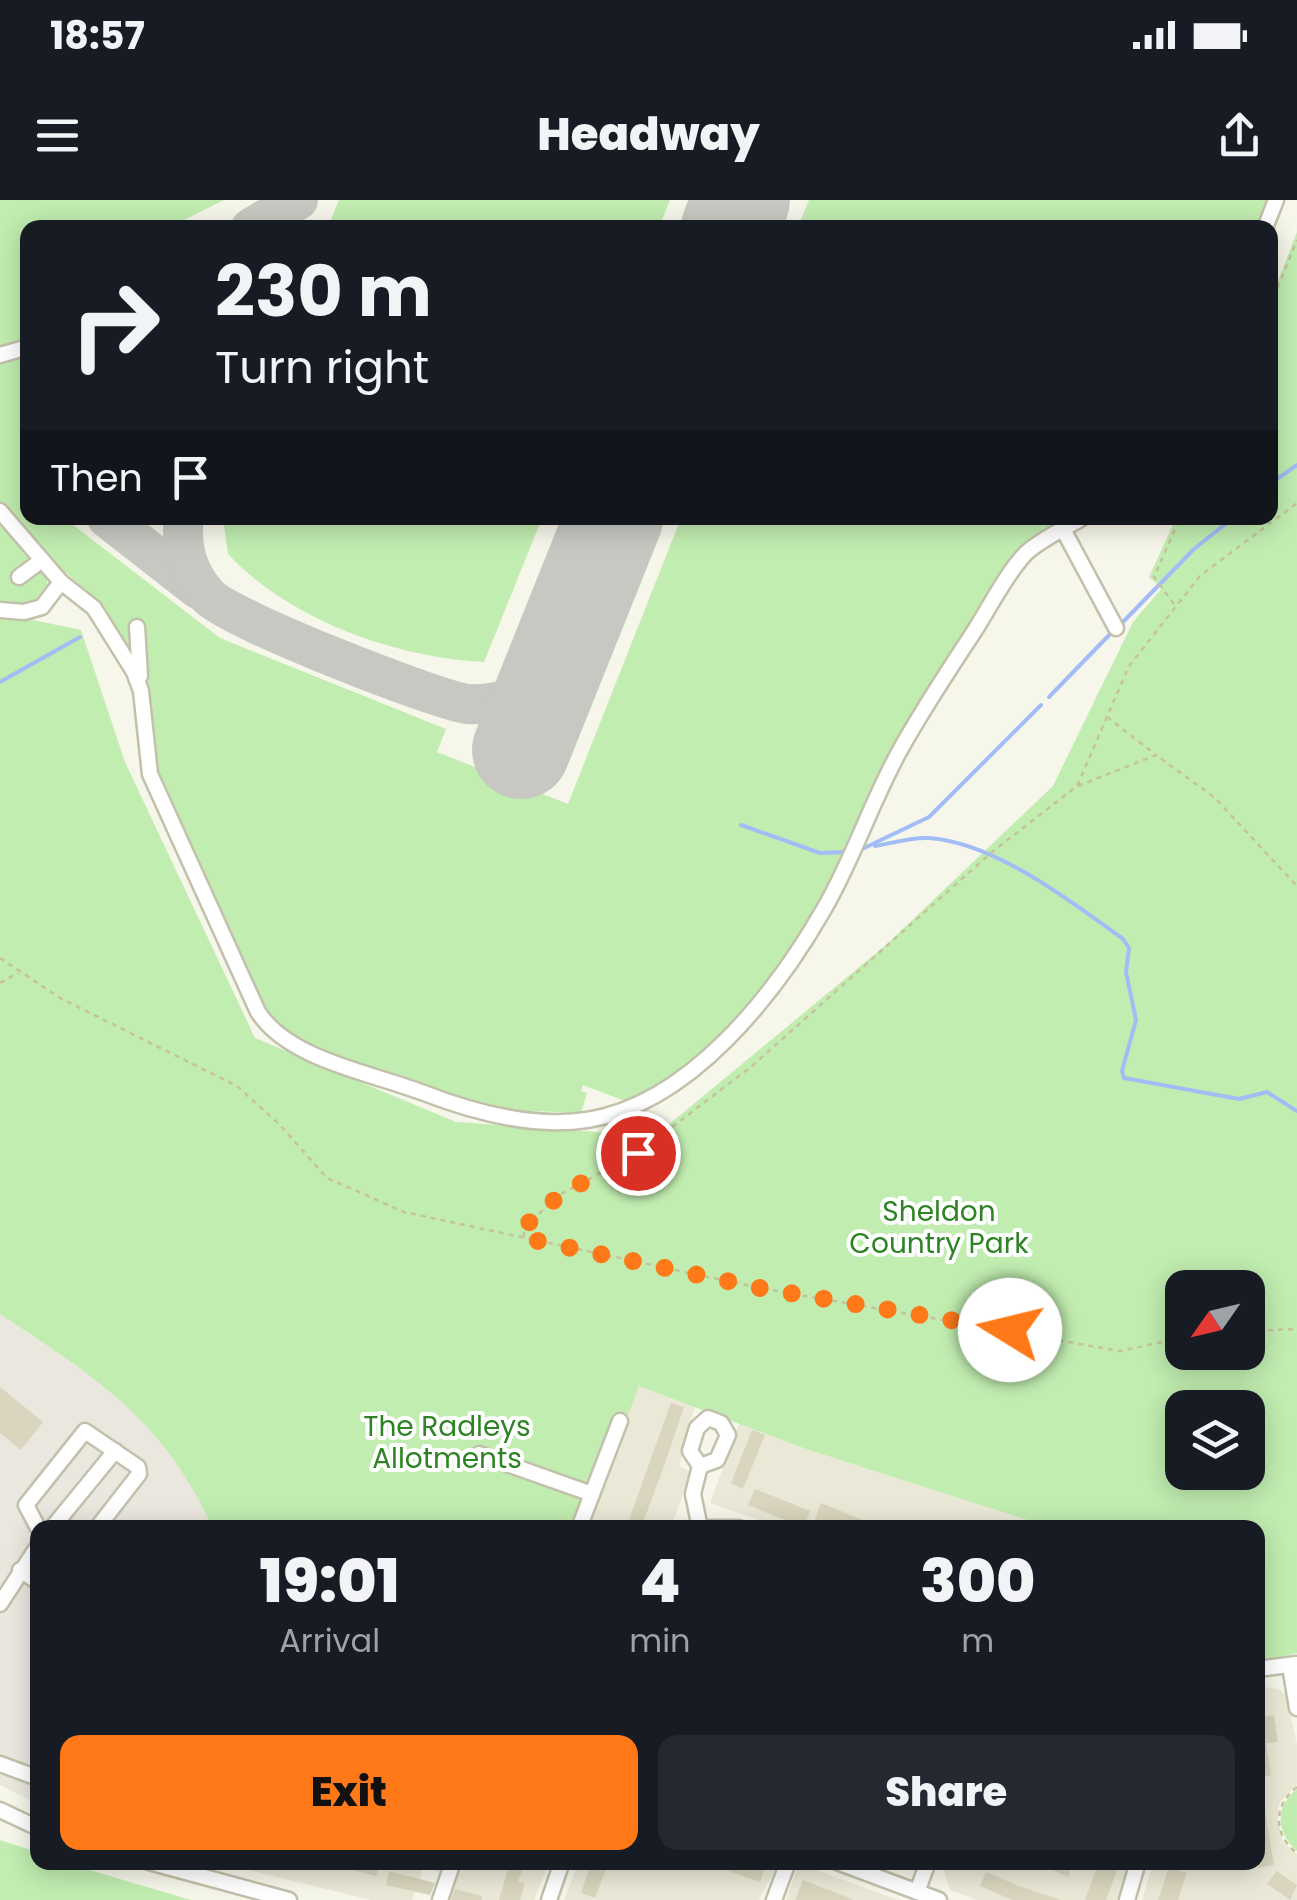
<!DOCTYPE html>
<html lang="en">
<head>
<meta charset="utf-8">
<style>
  :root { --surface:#171b24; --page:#242831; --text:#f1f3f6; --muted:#9ea1a6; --accent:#ff7918 }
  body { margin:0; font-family:Poppins,sans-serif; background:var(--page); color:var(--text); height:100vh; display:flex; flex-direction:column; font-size:38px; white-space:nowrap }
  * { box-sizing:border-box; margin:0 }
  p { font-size:32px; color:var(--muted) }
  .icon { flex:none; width:55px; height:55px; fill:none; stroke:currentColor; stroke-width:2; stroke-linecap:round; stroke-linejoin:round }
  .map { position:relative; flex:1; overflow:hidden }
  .drawer { position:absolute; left:30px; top:1320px; width:1235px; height:350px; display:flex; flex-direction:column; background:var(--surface); border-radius:20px; box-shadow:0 5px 25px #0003 }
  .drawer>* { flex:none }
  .hud { position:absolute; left:20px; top:20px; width:1258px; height:305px; border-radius:20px; box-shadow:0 5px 25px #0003; background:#171b24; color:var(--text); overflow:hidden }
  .needle { width:65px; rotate:236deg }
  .tools { position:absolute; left:1165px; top:1070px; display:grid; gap:20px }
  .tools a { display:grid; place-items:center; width:100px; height:100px; border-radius:20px; background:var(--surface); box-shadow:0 5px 25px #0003; font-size:50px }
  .pin { position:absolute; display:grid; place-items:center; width:85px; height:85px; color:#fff; margin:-42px; border:5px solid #fff; border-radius:50%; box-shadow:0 2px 10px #0007 }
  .me { position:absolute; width:110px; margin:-55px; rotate:279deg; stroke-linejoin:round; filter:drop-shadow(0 0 8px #0008) }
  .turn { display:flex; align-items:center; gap:35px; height:210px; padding:0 30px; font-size:45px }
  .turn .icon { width:130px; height:130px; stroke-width:2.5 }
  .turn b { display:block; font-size:70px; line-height:85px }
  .then { display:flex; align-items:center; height:95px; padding:0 30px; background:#0003; gap:20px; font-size:38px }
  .eta { display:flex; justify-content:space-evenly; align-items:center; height:170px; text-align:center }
  .eta b { font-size:60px; font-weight:800; line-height:70px }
  .cta { display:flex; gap:20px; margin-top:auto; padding:20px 30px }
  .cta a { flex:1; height:115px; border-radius:20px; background:var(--accent); color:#111; font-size:40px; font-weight:800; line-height:115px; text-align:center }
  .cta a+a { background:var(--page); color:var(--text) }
  .status { display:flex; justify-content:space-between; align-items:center; height:70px; padding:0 50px; background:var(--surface); direction:ltr }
  .status svg { height:28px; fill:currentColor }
  header { display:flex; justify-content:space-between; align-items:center; height:130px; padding:0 30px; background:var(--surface); font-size:45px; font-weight:800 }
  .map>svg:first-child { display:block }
</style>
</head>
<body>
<div class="status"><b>18:57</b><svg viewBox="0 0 49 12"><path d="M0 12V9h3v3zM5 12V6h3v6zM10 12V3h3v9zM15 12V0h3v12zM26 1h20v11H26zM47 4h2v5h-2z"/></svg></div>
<header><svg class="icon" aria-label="menu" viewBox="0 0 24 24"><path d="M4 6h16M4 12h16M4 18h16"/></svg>Headway<svg class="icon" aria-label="share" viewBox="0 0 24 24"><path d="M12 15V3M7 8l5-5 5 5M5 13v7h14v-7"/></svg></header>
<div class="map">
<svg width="1297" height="1700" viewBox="0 0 1297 1700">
  <rect width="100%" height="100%" fill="#f6f6ea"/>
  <!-- residential -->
  <g fill="#eae9d7">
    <path d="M638,1186L695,1206L679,1266L691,1272L671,1327L586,1328Z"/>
    <path d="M740,1222L809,1250L1038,1323L1036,1328L778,1327L710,1303Z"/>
    <path d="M1258,1486L1279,1489L1287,1497L1297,1545V1584L1280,1602L1277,1616L1283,1642L1297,1654V1700H1142L1153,1663L1258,1662Z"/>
    <path d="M941,1662H1127L1128,1669L1117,1700H977L950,1690Z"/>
    <path d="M221,1663H549L534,1700H445L452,1674L423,1668L412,1700H371Z"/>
    <path d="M579,1663H776V1668L759,1700H564Z"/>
    <path d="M798,1666L811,1668L898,1700H786Z"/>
  </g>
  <!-- industrial -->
  <path fill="#e9e7de" d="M0,1114L94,1178L143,1218L188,1275L208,1318L204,1327L38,1328L37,1604L0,1585Z"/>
  <!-- green -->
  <g fill="#c1edb0" fill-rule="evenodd">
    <path d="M0,0H224L170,27L28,28L27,141L0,150Z"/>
    <path d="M339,0H670L659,27H328Z"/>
    <path d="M809,0H1268L1257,27H798Z"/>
    <path d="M1297,32V1453L1258,1462V1328L1036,1327L1037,1323L809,1250L639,1186L605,1276L588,1284L571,1327H204L208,1318C159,1215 91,1175 0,1114V413L81,430L125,562L255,838L456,922L655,936L887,744L1053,586L1133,422L1162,388L1149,377L1176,318H1270V101ZM1182,1088H1248V1152H1182ZM1182,1208H1248V1272H1182Z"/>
    <path d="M27,152L28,318H64L220,438L446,529L437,552L568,604L681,318H1069L1029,345L855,633L817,712L753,807L694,861L633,900L625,901L583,885L581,891L587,893L581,913L486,909L308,848L264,815L188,649L176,610L156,577L143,478L92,396L29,339L0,301V164Z"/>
    <path d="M0,318L46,376L51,404L0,405Z"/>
    <path d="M223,318H542L484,462C396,458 289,420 228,354Z"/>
    <path d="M1297,1589V1651C1277,1633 1274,1607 1297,1589Z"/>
    <path d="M0,1640L37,1652L38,1662L66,1663L191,1700H0Z"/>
  </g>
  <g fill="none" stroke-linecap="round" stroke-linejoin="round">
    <!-- stream -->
    <g stroke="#a2bdf6" stroke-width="4">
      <path d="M1270,284L1297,265"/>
      <path d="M1121,424L1194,349L1233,318"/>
      <path d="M0,482L80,437"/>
      <path d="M1049,497L1114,430"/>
      <path d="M741,625L820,653L846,652"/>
      <path d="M875,646C892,643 912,637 929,638C996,643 1070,701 1123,739L1129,748L1126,772L1136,820L1122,871L1124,878L1239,899L1267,892L1297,911"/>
      <path d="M860,650L929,617L1041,505"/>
    </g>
    <!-- taxiway -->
    <g stroke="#c8c8c2" stroke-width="40">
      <path d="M251,28L298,0"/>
      <path d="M107,318L198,389"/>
      <path d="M184,318C180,347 188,374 208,396C229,419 431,498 467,504C502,506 532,494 555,466"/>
    </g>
    <!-- runway -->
    <g stroke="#c8c8c2" stroke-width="98">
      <path d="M730,28L741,0"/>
      <path d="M521,550L614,318"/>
    </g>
  </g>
  <!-- building -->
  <g fill="#d9d5be">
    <path d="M0,1187L43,1222L21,1250L0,1233Z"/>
    <path d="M671,1203L684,1207L664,1266L641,1328H626Z"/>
    <path d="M752,1230L765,1235L743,1289L731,1283Z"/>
    <path d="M755,1289L810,1311L804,1328L748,1305Z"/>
    <path d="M821,1303L880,1327V1328H835L815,1319Z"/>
    <path d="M1274,1515L1278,1542L1266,1543L1271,1575L1258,1578V1517Z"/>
    <path d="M1258,1605H1264L1274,1665L1258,1668Z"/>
    <path d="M341,1662H380L376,1676L341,1667Z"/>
    <path d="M510,1662H526L518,1681L525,1683L520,1700H499Z"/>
    <path d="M704,1662H745L764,1670L760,1682Z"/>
    <path d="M1034,1662H1073L1068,1677Z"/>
    <path d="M1099,1662H1120L1106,1700H1085Z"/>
    <path d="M591,1664L606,1669L595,1698L581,1693Z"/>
    <path d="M1169,1667L1187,1673L1178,1700H1158Z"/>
    <path d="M389,1671L435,1683L430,1695L386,1685Z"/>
    <path d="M1277,1671L1297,1685L1290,1700L1267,1684Z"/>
    <path d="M986,1672L1019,1686L1061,1700H1012L980,1686Z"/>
    <path d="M803,1680L852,1699V1700H795Z"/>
    <path d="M455,1689L482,1696V1700H451Z"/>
  </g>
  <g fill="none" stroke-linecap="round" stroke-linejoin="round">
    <!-- minor casing -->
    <g stroke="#c3c1ab" stroke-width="19">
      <g id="minor">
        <path d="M1265,28L1276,0"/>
        <path d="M0,155L28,147"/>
        <path d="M0,311L61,382L94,408L134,472L141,491L150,574L258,812C289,860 372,873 424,893C473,912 534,928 587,920C690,904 776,793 824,709C853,659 871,603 899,552C922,510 949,470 975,430C991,405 1005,376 1025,354C1041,339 1064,329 1082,318"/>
        <path d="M1064,331L1116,428"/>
        <path d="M19,377L42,360"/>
        <path d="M0,410L24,412L42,407L61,382"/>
        <path d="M137,427L140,476"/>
        <path d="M708,1218L721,1223L728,1235L717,1260L700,1266L690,1251L697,1228Z"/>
        <path d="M479,1254L592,1294"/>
        <path d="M38,1328L26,1305L85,1231L138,1267L139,1274L97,1328"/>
        <path d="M52,1328L115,1251"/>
        <path d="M579,1328L620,1221"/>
        <path d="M700,1328L693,1294L700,1266"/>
        <path d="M707,1328H739"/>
        <path d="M20,1370L38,1382"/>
        <path d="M0,1404L38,1346"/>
        <path d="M1290,1466L1297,1508"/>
        <path d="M1258,1469L1296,1464"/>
        <path d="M0,1564L38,1578"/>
        <path d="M0,1610L38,1628"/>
        <path d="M149,1662L289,1700"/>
        <path d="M837,1662L939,1700"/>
        <path d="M917,1692L928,1662"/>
        <path d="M440,1700L453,1662"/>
        <path d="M549,1700L562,1662"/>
        <path d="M774,1700L788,1662"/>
        <path d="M1127,1700L1138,1662"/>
      </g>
    </g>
    <!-- path -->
    <g stroke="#c6c29b" stroke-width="2.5" stroke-dasharray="5 5" stroke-linecap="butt">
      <path d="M1270,106L1297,40"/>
      <path d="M1174,404L1154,377L1180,318"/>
      <path d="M1107,517L1155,554"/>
      <path d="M1078,586L1156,555L1214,597L1297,686"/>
      <path d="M0,758L60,798L237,886L279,924L327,978L404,1012L760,1088L1120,1151L1182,1138"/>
      <path d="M0,783L18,773"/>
      <path d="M524,1037V1027L561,994L638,953L752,866L992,652L1077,586L1129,466L1200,376L1297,303"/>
      <path d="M1248,1131L1297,1129"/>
      <path d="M1297,1587C1273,1605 1273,1635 1297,1653"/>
    </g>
    <!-- minor -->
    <use href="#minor" stroke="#fff" stroke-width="14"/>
  </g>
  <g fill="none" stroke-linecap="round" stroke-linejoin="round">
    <!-- route -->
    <path stroke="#ff7918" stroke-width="18" stroke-dasharray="0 32.4" d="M638,953L561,994L524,1027V1038L760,1088L1010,1130"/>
  </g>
  <g text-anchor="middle" stroke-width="8" stroke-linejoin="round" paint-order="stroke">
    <!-- park labels -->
    <g font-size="28" fill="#2e8324" stroke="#fff">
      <text x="939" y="1021">Sheldon<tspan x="939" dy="32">Country Park</tspan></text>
      <text x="447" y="1236">The Radleys<tspan x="447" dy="32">Allotments</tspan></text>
    </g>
  </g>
</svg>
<div class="tools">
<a><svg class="needle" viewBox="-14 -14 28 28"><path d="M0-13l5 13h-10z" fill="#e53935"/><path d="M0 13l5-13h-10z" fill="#9ea1a6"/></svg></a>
<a><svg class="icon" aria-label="layers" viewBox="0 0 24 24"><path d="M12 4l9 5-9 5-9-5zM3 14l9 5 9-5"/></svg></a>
</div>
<div class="pin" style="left:638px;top:953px;background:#d93025"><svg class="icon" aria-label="arrive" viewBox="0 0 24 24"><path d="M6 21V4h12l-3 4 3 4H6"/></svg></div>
<svg class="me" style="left:1010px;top:1130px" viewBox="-20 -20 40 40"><circle r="19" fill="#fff"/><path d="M0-13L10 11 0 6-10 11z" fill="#ff7918"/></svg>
<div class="hud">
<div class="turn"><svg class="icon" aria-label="right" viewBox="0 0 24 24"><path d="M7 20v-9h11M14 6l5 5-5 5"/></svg><div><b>230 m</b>Turn right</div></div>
<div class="then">Then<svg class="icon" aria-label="arrive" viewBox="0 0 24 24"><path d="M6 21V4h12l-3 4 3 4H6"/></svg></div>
</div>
<section class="drawer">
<div class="eta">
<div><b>19:01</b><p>Arrival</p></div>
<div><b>4</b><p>min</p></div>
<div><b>300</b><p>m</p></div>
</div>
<div class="cta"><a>Exit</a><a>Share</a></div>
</section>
</div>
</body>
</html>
